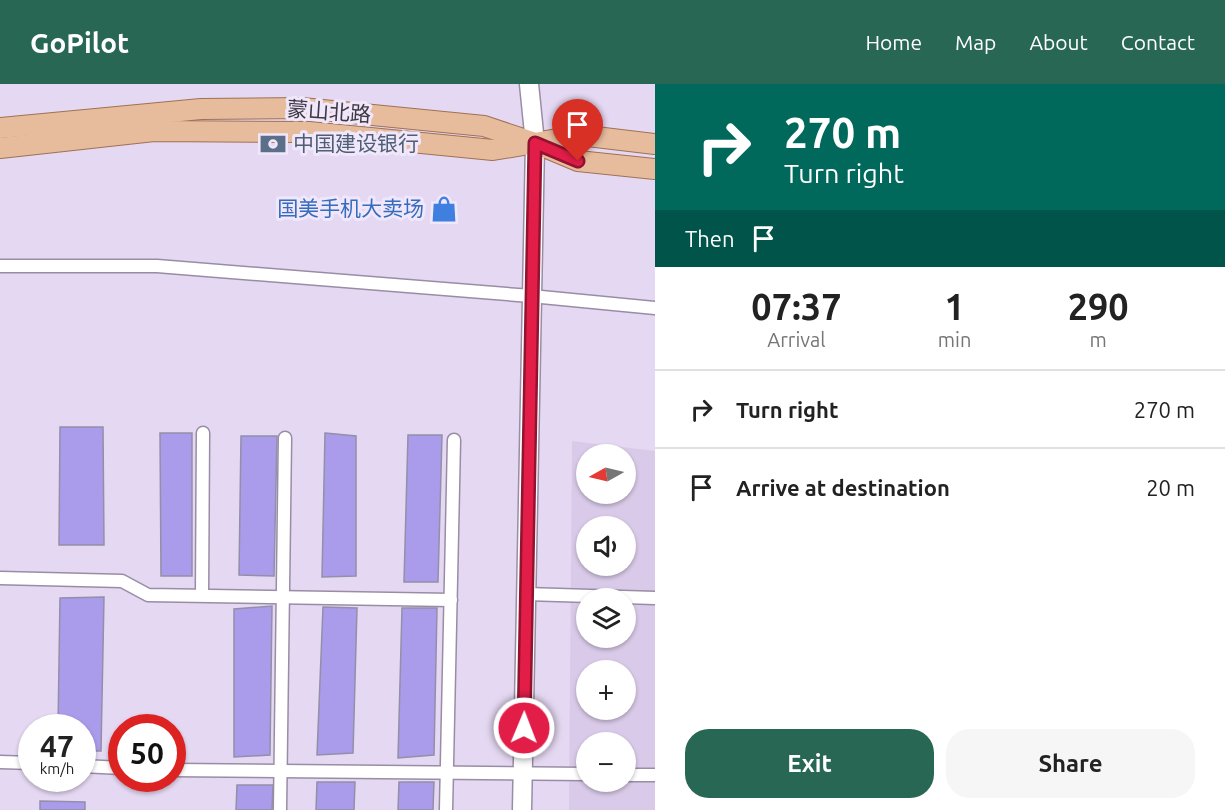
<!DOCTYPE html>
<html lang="en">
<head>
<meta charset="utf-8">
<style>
  :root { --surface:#fff; --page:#f6f6f6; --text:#222; --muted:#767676; --line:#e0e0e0; --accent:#286754 }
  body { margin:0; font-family:Ubuntu,"Noto Sans SC",sans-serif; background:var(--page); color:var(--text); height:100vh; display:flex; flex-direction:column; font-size:22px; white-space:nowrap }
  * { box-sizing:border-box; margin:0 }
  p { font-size:20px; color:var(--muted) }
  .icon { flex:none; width:33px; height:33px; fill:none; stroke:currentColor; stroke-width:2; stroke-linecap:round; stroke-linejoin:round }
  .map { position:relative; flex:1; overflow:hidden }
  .sheet { display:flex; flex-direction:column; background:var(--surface); width:570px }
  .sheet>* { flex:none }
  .hud { background:#00695c; color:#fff; overflow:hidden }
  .needle { width:39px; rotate:262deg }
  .fabs { position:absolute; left:576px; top:360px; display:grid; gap:12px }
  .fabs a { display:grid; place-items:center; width:60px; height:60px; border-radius:50%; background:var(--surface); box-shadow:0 2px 4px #0004; font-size:30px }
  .speed { position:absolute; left:18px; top:630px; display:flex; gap:12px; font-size:30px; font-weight:700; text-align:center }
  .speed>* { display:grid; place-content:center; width:78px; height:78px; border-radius:50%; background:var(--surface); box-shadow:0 2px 4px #0004; line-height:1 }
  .speed small { font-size:15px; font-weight:400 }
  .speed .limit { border:9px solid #d22; background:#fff; color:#111 }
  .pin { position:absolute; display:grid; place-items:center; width:51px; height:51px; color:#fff; margin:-62px -26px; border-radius:50% 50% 50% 0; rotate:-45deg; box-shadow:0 0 6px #0007 }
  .pin .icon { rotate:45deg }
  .me { position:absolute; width:66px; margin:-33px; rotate:1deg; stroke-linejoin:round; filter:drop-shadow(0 0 4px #0008) }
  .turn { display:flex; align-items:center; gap:21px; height:126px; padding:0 30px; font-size:27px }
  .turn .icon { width:78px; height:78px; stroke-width:2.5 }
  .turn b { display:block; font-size:42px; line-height:51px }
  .then { display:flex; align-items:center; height:57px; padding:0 30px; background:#0003; gap:12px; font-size:22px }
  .eta { display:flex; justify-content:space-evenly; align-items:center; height:102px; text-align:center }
  .eta b { font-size:36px; font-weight:700; line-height:42px }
  .cta { display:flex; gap:12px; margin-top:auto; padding:12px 30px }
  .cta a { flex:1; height:69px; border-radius:24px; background:var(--accent); color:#fff; font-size:24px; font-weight:700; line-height:69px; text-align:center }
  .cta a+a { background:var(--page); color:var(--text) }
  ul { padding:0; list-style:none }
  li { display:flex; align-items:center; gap:18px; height:78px; padding:0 30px; border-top:2px solid var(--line) }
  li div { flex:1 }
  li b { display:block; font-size:22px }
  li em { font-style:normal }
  header { display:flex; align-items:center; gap:36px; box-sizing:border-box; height:84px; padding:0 30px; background:var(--accent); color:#fff }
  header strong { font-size:28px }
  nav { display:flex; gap:33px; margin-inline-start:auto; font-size:21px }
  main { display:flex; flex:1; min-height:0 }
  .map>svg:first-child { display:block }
</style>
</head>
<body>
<header>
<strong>GoPilot</strong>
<nav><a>Home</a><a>Map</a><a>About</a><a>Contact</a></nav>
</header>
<main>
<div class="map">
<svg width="655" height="726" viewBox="0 0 655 726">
  <rect width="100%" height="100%" fill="#e5d8f2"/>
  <!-- built -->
  <path fill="#dacae9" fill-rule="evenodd" d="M572,357L655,367V726H569ZM586,370H626V410H586ZM586,442H626V482H586ZM586,514H626V554H586ZM586,586H626V626H586ZM586,658H626V698H586Z"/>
  <!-- building -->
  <g fill="#ab9beb" stroke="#938fa8" stroke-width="1.5">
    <path d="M60,343H103L104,461H59Z"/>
    <path d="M160,349H192V492H161Z"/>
    <path d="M325,349L356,352V492L322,493Z"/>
    <path d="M408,351H442L438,498H404Z"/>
    <path d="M241,352H277L274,492L239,491Z"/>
    <path d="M104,513L101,667H82V644H58L60,514Z"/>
    <path d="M272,522L270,671L234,673V525Z"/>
    <path d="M323,523L357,524L353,669L317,671Z"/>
    <path d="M402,524H437L434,671L398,674Z"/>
    <path d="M317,698H355L354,726H316Z"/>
    <path d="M399,698H434L433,726H398Z"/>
    <path d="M237,701H273L272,726H236Z"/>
    <path d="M40,717L85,718V726H40Z"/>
  </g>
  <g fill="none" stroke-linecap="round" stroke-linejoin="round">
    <!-- minor casing -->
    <g stroke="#998da5" stroke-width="15">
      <g id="minor">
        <path d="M0,182H157L531,212L655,224"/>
        <path d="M0,494L122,497L148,511L451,516"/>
        <path d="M526,510L655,514"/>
        <path d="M202,511L203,349"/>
        <path d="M0,678L32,679"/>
        <path d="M82,682L122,684"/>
        <path d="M172,686L586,690"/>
        <path d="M626,691H655"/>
        <path d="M280,726L285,354"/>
        <path d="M446,726L454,356"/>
      </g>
    </g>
    <!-- secondary casing -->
    <g stroke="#998da5" stroke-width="21">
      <path id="secondary" d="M522,726L535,59L529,0"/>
    </g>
    <!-- primary casing -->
    <g stroke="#a07153" stroke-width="22">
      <g id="primary">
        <path d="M0,44L201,25L302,24L484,42L535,59L579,51L655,60"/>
        <path d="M0,64L154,47L309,48L493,66L535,59L578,77L655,85"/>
      </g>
    </g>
    <!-- minor -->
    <use href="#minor" stroke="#fff" stroke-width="12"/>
    <!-- secondary -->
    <use href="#secondary" stroke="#fff" stroke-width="18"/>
    <!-- primary -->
    <use href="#primary" stroke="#e6bc9d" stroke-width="20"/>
  </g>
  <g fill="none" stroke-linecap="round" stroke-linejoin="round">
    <!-- route casing -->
    <g stroke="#92132f" stroke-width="15">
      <path id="route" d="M524,644L535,59L578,77"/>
    </g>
    <!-- route -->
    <use href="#route" stroke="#e11d48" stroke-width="10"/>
  </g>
  <!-- icons -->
  <defs>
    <g id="bank-bare" transform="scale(2.07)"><path d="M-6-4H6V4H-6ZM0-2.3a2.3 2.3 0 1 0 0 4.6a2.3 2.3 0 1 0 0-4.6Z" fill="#5c6f8a" stroke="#f1e7fb" stroke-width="2.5" paint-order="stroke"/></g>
    <g id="shop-bare" transform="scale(2.07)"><path d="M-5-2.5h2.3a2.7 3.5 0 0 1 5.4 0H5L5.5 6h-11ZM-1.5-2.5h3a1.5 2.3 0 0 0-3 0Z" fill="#3f7fe0" stroke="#f1e7fb" stroke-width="2.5" paint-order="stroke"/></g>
  </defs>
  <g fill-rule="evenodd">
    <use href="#bank-bare" x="273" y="60"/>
    <use href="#shop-bare" x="444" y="125"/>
  </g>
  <g text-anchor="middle" stroke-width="6" stroke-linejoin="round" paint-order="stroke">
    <!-- street labels -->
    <g font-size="21" fill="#3e3943" stroke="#f1e7fb">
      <text transform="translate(329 28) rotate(4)" y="7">蒙山北路</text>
    </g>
    <!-- service labels -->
    <g font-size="21" fill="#4e5e75" stroke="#f1e7fb" text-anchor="start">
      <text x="293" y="67">中国建设银行</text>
    </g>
    <!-- shop labels -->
    <g font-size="21" fill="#366cbe" stroke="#f1e7fb" text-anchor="end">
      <text x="424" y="132">国美手机大卖场</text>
    </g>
  </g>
</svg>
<div class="fabs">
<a><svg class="needle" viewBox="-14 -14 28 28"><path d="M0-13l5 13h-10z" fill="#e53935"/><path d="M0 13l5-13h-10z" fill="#767676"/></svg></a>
<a><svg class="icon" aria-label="sound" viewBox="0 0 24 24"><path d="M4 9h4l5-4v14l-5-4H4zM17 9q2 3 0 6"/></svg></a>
<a><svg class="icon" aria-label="layers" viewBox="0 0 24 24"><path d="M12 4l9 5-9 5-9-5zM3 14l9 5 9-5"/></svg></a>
<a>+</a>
<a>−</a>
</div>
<div class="speed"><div>47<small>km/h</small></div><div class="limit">50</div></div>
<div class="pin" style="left:578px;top:77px;background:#d93025"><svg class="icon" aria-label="arrive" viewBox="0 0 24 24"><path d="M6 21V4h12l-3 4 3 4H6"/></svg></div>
<svg class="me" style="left:524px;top:644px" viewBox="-20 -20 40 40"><circle r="17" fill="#e11d48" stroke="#fff" stroke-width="3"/><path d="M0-11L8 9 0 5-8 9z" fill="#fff"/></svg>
</div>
<section class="sheet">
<div class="hud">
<div class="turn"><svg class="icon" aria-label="right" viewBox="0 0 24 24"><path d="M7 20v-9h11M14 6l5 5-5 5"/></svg><div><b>270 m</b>Turn right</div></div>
<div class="then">Then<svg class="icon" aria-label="arrive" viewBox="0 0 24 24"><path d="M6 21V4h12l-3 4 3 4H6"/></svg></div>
</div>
<div class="eta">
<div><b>07:37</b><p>Arrival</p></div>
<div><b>1</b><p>min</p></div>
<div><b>290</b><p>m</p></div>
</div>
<ul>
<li><svg class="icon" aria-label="right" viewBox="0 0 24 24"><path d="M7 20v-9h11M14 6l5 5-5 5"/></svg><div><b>Turn right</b></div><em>270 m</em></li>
<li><svg class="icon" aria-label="arrive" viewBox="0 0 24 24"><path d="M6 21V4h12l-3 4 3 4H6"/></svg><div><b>Arrive at destination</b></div><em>20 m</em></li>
</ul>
<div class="cta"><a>Exit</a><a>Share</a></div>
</section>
</main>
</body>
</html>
